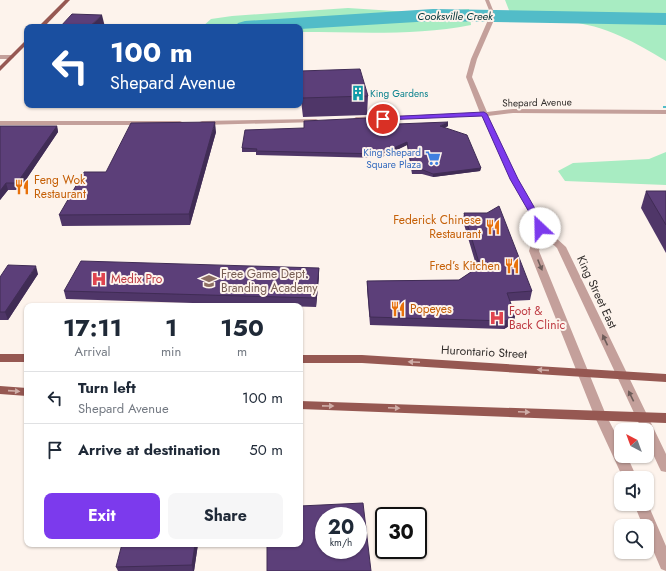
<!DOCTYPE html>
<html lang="en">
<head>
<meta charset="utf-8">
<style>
  :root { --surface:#fff; --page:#f6f6f7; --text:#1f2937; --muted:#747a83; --line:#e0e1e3; --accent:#7c3aed }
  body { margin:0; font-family:Jost,sans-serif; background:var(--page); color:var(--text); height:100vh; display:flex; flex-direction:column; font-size:15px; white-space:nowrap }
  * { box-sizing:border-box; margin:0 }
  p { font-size:13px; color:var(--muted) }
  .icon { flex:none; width:22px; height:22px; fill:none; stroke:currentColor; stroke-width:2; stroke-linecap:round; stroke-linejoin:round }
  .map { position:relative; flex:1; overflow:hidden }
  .drawer { position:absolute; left:24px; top:303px; width:279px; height:244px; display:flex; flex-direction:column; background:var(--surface); border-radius:8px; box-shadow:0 1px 3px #0004 }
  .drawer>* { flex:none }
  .top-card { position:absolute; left:24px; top:24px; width:279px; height:84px; border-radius:8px; box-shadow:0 1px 3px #0004; background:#1a4fa0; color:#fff; overflow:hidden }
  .needle { width:26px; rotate:319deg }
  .tools { position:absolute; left:614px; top:423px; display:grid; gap:8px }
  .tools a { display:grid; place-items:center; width:40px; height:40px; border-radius:8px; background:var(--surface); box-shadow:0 1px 3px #0004; font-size:20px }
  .speed { position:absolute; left:315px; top:507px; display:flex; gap:8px; font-size:20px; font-weight:700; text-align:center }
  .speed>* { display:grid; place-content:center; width:52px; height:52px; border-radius:50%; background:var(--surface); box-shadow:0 1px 3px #0004; line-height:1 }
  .speed small { font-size:10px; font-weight:400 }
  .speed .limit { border:2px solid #111; border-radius:6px; background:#fff; color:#111 }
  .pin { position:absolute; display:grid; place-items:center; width:34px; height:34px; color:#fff; margin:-17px; border:2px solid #fff; border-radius:50%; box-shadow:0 1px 4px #0007 }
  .me { position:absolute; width:44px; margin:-22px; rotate:336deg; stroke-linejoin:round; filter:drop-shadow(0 0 3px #0008) }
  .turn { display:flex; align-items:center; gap:14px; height:84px; padding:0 20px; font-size:18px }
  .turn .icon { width:52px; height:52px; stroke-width:2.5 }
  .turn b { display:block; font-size:28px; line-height:34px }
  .eta { display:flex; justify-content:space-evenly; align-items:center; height:68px; text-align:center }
  .eta b { font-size:24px; font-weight:700; line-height:28px }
  .cta { display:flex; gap:8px; margin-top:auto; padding:8px 20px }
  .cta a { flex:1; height:46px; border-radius:8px; background:var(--accent); color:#fff; font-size:16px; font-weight:700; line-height:46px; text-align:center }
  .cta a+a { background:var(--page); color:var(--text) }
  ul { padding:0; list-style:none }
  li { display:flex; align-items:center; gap:12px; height:52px; padding:0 20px; border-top:1px solid var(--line) }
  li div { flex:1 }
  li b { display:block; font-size:15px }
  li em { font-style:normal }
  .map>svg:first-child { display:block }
</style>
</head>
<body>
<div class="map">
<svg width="666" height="571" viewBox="0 0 666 571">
  <rect width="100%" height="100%" fill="#fdf3ec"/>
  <!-- green -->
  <g fill="#a8ecc2">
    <path d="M505,0H666V61C651,52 636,43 620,36C587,20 548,19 512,18Z"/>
    <path d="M348,8L425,13L469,9L471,25C415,36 357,32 300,32V27H202L211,19L232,16Z"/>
    <path d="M666,152V185L565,181L558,171L573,163L649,159Z"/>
  </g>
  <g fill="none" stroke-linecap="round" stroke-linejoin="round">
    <!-- stream -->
    <rect fill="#52bcc8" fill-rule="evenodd" x="663" y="106" width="3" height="2"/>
    <!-- river -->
    <path fill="#52bcc8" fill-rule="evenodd" d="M433,9L666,13V25L433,21L300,29V27H235L238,23L245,21Z"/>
    <!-- street -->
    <g fill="#c4a09b" fill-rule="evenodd">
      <path d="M485,0H489L493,10L494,20L477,59L472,77L487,112L513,109L666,110V114L513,113L488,116L518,179L541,219L544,227L566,247L666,454V472L661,471L659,467L647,441V430H642L557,248L543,235L539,251L606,415L621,444V456H627L637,478H623L594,415L529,251L536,228L533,219L510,179L482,116L356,121L353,119L356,117L480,113L466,77L471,59L488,20L489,10Z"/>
      <path d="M0,55H11L14,57L11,59H0Z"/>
      <path d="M316,119L318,120V122L202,125L198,123L202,121Z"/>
      <path d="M0,121H180L184,123L180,125H0Z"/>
      <path d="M647,502L666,546V571L661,569L647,536V526H643L634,504H647Z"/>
    </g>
    <!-- primary -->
    <g fill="#965852" fill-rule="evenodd">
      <path d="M65,0H70L44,27H38Z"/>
      <path d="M27,39V44L0,71V66Z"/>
      <rect x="0" y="354" width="27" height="8"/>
      <path d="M300,355H362L666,374V382L362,363H300Z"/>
      <path d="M0,386L27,388V396L0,394Z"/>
      <path d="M300,401L666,413V423L300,409Z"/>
    </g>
  </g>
  <!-- wall -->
  <g fill="#4f3668">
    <path d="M300,50L301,71L368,96L367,115L303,117L300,92Z"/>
    <path d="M371,125L448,126L444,128L481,168L480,171L433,177L422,174H412L407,145L380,158L256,155V152H242V148L304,128Z"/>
    <path d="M0,126H57L58,132L19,190H8L0,200Z"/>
    <path d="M216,132L190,225L62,226L59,215L106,172Z"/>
    <path d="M646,191H666V253L641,208Z"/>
    <path d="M464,213L532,291L530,300L510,301L515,315L514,323L504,329L370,325L367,289V281L459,280L477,268L463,221Z"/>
    <path d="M319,268V276L316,307L66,299L64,291Z"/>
    <path d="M38,274L8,320H0V277Z"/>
    <path d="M198,544L194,571H118L116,567Z"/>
  </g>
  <!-- shaded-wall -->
  <g fill="#402c55">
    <path d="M102,15L105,27H89Z"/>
    <path d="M215,122L216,132L190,225L189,214Z"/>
    <path d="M448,122V126L440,130V126Z"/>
    <path d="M57,126L58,132L19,190L17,183Z"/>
    <path d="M407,142V145L380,158V154Z"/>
    <path d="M481,168L480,171L433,177V174Z"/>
    <path d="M6,183L8,190L0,200V191Z"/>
    <path d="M36,266L38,274L8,320L5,312Z"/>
    <path d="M319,268V276L316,307V298Z"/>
    <path d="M515,315L514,323L504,329L506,321Z"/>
    <path d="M195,544H198L194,571H193L192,565Z"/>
  </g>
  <!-- building -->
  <g fill="#5c3f79" stroke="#402c55" fill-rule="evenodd">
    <path d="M72,14L102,15L89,27H60Z"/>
    <path d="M297,25V27H267V26Z"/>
    <path d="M360,69L368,96L302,98L300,78V71Z"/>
    <path d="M369,118L371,125L448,122L440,126L467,135L481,168L433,174L423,170H412L407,142L380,154L256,151L257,149L242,148L245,130L304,128V121Z"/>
    <path d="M215,122L189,214L59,215L84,172H106L131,123Z"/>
    <path d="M0,126H57L17,183H6L0,191Z"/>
    <path d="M646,191H666V225Z"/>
    <path d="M499,206L532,291L507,293L515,315L506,321L370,317L367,281L459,280L480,266L464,213H487Z"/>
    <path d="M81,261L319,268L316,298L64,291Z"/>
    <path d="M8,265L36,266L5,312H0V277Z"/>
    <path d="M363,503L371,571H267V544H300V506ZM324,516H358V550H324Z"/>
    <path d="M122,544H195L192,565L116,567Z"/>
  </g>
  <!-- one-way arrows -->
  <defs><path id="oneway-solid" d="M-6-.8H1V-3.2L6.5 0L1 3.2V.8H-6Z"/></defs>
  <g fill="#6e5d5a">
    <use href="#oneway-solid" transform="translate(540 265) rotate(68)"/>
    <use href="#oneway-solid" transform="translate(605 340) rotate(-115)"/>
    <use href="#oneway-solid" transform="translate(631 396) rotate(-116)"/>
  </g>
  <g fill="#cfada7">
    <use href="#oneway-solid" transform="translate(414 362) rotate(-177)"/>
    <use href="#oneway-solid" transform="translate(543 370) rotate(-176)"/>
    <use href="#oneway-solid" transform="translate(14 391) rotate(4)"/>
    <use href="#oneway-solid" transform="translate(328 406) rotate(1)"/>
    <use href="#oneway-solid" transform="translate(394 408) rotate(3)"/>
    <use href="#oneway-solid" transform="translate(524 412) rotate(2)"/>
  </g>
  <!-- route -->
  <path fill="#7c3aed" stroke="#51269a" d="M484,112L487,114L518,179L541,219L544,228L543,229L540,230L536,228L533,219L510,179L482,116L383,120L380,119L383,117Z"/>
  <!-- icons -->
  <defs>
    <g id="building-bare" transform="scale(1.2)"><path d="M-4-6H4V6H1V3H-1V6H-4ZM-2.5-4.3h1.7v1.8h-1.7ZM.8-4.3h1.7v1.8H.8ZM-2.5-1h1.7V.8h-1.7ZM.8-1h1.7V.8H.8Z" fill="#0f9aa8" stroke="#fdf3ec" stroke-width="2.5" paint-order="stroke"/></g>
    <g id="supermarket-bare" transform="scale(1.2)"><path d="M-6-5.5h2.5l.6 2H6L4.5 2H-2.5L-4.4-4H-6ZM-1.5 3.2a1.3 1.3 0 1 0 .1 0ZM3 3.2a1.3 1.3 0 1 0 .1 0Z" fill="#3f7fe0" stroke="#fdf3ec" stroke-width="2.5" paint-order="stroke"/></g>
    <g id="restaurant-bare" transform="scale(1.2)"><path d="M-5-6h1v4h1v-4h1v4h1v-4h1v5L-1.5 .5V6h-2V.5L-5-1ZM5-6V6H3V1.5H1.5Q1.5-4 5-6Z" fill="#e8710a" stroke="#fdf3ec" stroke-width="2.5" paint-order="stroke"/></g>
    <g id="hospital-bare" transform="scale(1.2)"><path d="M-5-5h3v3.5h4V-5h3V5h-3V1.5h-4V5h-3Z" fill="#e0444e" stroke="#fdf3ec" stroke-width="2.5" paint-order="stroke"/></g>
    <g id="university-bare" transform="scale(1.2)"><path d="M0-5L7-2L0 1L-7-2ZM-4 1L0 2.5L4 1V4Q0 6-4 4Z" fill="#8d6e63" stroke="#fdf3ec" stroke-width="2.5" paint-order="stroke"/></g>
  </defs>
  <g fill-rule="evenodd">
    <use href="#building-bare" x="358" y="93"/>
    <use href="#supermarket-bare" x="433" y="158"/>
    <use href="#restaurant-bare" x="22" y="187"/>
    <use href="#restaurant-bare" x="493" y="227"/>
    <use href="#restaurant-bare" x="512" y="266"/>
    <use href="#hospital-bare" x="99" y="279"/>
    <use href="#university-bare" x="209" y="281"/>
    <use href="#restaurant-bare" x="398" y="309"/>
    <use href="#hospital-bare" x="497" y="318"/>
  </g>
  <g text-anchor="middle" stroke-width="4" stroke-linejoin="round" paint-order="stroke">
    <!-- far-culture labels -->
    <g font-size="10" fill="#0d838f" stroke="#fdf3ec" text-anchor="start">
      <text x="370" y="97">King Gardens</text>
    </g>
    <!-- far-street labels -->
    <g font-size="10" fill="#34302e" stroke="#fdf3ec">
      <text transform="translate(537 102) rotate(-1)" y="4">Shepard Avenue</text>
    </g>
    <!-- far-shop labels -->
    <g font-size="10" fill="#366cbe" stroke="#fdf3ec" text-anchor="end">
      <text x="421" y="156">King Shepard<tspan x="421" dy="12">Square Plaza</tspan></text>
    </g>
    <!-- far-water labels -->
    <g font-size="11" font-style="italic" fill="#003338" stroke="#fdf3ec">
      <text x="455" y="20">Cooksville Creek</text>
    </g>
    <!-- food labels -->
    <g font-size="12" fill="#c56008" stroke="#fdf3ec" text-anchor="start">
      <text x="34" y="184">Feng Wok<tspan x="34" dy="14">Restaurant</tspan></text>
      <text x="481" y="224" text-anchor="end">Federick Chinese<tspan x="481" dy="14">Restaurant</tspan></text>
      <text x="500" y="270" text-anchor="end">Fred’s Kitchen</text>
      <text x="410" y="313">Popeyes</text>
    </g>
    <!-- education labels -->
    <g font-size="12" fill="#785e54" stroke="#fdf3ec" text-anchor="start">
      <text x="221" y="278">Free Game Dept.<tspan x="221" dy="14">Branding Academy</tspan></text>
    </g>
    <!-- health labels -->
    <g font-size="12" fill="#be3a42" stroke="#fdf3ec" text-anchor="start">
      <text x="111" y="283">Medix Pro</text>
      <text x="509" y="315">Foot &amp;<tspan x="509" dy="14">Back Clinic</tspan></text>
    </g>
    <!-- street labels -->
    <g font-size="12" fill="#34302e" stroke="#fdf3ec">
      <text transform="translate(597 292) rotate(65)" y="4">King Street East</text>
      <text transform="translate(484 352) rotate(3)" y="4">Hurontario Street</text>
    </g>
  </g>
</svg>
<div class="tools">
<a><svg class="needle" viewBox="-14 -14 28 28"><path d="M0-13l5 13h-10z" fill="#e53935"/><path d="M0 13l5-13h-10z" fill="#747a83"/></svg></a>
<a><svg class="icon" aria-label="sound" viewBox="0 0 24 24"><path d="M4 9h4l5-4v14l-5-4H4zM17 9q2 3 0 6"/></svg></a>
<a><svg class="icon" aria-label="search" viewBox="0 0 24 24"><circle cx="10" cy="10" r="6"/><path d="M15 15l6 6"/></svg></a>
</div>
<div class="speed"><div>20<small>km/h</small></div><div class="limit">30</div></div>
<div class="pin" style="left:383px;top:119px;background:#d93025"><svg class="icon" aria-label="arrive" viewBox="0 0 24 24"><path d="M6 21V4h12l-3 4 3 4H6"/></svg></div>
<svg class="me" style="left:540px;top:228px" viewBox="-20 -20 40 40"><circle r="19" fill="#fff"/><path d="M0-13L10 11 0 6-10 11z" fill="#7c3aed"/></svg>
<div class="top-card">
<div class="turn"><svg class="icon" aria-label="left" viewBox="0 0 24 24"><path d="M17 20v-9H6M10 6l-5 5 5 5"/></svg><div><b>100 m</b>Shepard Avenue</div></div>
</div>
<section class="drawer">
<div class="eta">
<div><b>17:11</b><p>Arrival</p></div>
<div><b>1</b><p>min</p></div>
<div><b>150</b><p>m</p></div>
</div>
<ul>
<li><svg class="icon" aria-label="left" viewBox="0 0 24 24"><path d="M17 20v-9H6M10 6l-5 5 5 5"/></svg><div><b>Turn left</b><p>Shepard Avenue</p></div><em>100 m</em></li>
<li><svg class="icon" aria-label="arrive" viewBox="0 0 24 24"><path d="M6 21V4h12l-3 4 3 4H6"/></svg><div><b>Arrive at destination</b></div><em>50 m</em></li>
</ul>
<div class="cta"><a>Exit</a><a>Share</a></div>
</section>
</div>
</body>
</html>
